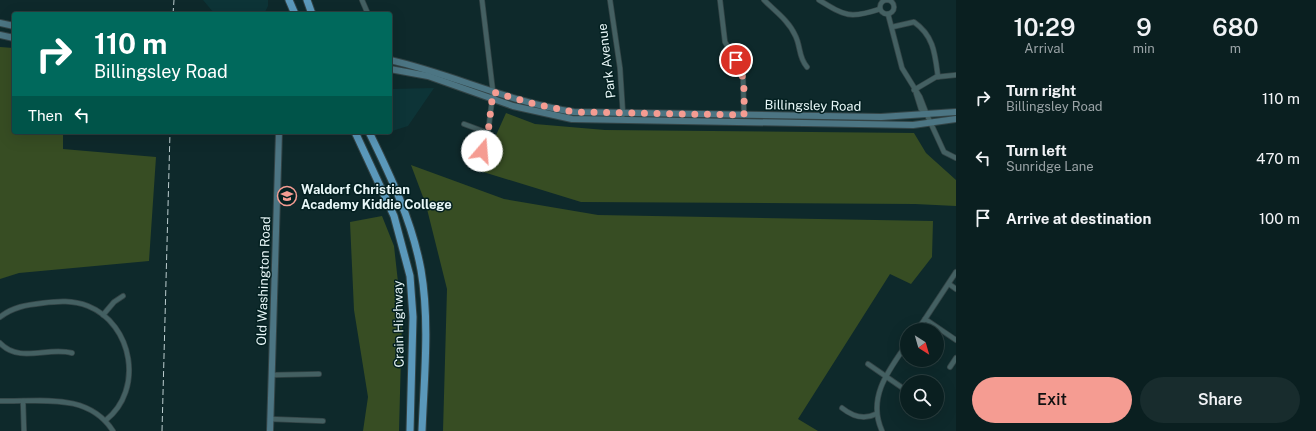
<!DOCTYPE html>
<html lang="en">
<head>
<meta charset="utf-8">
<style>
  :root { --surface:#0a1f20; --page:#182c2d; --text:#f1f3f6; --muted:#99a2a5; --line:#2a3d3e; --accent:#f59c92 }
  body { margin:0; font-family:"Public Sans",sans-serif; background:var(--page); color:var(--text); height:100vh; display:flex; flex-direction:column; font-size:15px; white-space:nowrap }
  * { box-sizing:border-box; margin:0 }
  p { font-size:13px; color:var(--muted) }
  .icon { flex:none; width:22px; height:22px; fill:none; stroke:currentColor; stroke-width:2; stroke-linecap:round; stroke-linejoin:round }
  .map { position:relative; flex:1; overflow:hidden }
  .sheet { display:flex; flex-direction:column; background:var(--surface); width:360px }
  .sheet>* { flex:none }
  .guide { position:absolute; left:12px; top:12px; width:380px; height:122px; border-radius:4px; box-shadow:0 4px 16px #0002,0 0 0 1px var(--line); background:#00695c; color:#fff; overflow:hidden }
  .needle { width:26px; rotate:143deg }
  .buttons { position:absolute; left:900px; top:323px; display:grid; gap:8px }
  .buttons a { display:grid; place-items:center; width:44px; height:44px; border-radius:50%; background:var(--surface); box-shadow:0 4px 16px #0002,0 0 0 1px var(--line); font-size:20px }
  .pin { position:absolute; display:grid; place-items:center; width:34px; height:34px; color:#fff; margin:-17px; border:2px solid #fff; border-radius:50%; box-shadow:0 1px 4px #0007 }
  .me { position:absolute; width:44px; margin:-22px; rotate:18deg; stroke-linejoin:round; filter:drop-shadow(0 0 3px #0008) }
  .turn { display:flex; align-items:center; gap:14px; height:84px; padding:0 16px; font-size:18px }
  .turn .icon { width:52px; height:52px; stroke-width:2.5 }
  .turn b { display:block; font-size:28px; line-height:34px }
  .then { display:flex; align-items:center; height:38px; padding:0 16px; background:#0003; gap:8px; font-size:15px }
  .eta { display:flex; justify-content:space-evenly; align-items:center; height:68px; text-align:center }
  .eta b { font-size:24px; font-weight:600; line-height:28px }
  .action { display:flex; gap:8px; margin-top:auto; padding:8px 16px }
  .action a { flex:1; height:46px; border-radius:24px; background:var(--accent); color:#111; font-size:16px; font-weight:600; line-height:46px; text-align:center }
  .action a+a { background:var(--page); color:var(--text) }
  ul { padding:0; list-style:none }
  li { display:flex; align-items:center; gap:12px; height:60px; padding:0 16px }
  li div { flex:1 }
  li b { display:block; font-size:15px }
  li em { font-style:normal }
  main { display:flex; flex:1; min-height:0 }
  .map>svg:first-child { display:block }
</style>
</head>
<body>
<main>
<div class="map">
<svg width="956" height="431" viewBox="0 0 956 431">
  <rect width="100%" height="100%" fill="#0e292b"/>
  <!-- built -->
  <g fill="#0d3437">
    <path d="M203,0H268V6L264,14H218L213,12Z"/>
    <path d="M434,88L408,126L383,134L382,132H390V89Z"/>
  </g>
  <!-- green -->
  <g fill="#374d23">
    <path d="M0,47L14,48V132H63V149L156,157L149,261L19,273L0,279Z"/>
    <path d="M506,113L535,124L605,130L914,133L926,153L956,180V206L915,204L581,202L480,171Z"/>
    <path d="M411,165L504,199L598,215L933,221L932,257L911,284L890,274L798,419L818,431H443L447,289L426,205Z"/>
    <path d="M382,216L394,246L402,318L399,431H363L368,397L354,310L350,222Z"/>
  </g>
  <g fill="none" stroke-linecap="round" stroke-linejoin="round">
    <!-- minor casing -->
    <g stroke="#334446" stroke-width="6">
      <g id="minor">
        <path d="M362,0L368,14"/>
        <path d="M482,0L493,92L488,133L482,151"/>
        <path d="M610,0L620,68L623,115"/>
        <path d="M720,0L725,42L740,67L743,76L744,115"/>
        <path d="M764,0C775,11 789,21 795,35C801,46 798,57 807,67"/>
        <path d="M819,0C845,16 850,19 880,9"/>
        <circle cx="887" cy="7" r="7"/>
        <path d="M888,14L902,68L920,97L927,115L921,109L916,93"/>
        <path d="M892,27L914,22C934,36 935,54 938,77"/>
        <path d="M914,90L936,77L956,75"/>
        <path d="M927,115L944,152L956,158"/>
        <path d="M464,124L488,133"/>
        <path d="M949,284L956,289"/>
        <path d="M103,315L114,302L123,296"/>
        <path d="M0,317C13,307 26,305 43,303C58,301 73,300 88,306C133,324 144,390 106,420"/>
        <path d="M925,319L956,272"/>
        <path d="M917,330L925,319L956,340"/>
        <path d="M0,343C20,364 48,346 72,353"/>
        <path d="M868,364L907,391"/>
        <path d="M950,367L956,358"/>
        <path d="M272,375L319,374"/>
        <path d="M0,401C41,402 88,392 113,431"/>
        <path d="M23,401L24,431"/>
        <path d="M842,408C852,416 864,420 876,414"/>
        <path d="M927,412L928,414"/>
        <path d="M270,419L323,421"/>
        <path d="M882,431C867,398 888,371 907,344"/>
      </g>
    </g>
    <!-- secondary casing -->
    <g stroke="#334446" stroke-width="8">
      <g id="secondary">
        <path d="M0,23L14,26"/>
        <path d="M0,35L14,38"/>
        <path d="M390,60C452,74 511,103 574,112L881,117L956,112"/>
        <path d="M390,69L428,76L513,106L572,119L913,125L956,119"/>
        <path d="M270,431L279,132"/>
      </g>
    </g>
    <!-- trunk casing -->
    <g stroke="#334446" stroke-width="9">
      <g id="trunk">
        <path d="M289,0L295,14"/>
        <path d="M307,0L312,14"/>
        <path d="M355,132L394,216L410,276L413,317L410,431"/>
        <path d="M369,132C391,177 412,221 421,270C430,322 424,379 422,431"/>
      </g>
    </g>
    <!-- minor -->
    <use href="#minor" stroke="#446062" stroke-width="4.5"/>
    <!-- secondary -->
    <use href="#secondary" stroke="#4c7583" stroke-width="6"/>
    <!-- trunk -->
    <use href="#trunk" stroke="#5a98ba" stroke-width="7"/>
    <!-- rail -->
    <g stroke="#bdced0" stroke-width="1" stroke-dasharray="6 3" stroke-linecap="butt">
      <path d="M173,14L174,0"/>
      <path d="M162,431L170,132"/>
    </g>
  </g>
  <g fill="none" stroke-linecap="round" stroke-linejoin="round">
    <!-- route -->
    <path stroke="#f59c92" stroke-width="7" stroke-dasharray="0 12.6" d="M482,151L488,133L493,92L535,104L574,112L744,115C744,95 746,77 736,60"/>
  </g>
  <!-- icons -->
  <defs>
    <g id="school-ring" transform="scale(1)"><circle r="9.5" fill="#042021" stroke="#f59c92" stroke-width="1.5"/><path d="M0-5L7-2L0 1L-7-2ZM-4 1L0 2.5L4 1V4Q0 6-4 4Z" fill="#f59c92"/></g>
  </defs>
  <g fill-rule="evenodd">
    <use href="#school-ring" x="287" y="196"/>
  </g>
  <g text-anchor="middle" stroke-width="3" stroke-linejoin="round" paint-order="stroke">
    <!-- street labels -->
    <g font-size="13" fill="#e8f7f8" stroke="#042021">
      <text transform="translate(606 61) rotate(-97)" y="5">Park Avenue</text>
      <text transform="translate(813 105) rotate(1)" y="5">Billingsley Road</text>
      <text transform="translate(263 281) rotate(-88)" y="5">Old Washington Road</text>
      <text transform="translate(398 324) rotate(-91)" y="5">Crain Highway</text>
    </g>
    <!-- poi labels -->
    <g font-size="13" font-weight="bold" fill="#e8f7f8" stroke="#042021" text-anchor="start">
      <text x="301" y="194">Waldorf Christian<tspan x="301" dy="15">Academy Kiddie College</tspan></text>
    </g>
  </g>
</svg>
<div class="buttons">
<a><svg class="needle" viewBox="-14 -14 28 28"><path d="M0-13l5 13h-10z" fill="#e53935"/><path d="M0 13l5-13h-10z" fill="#99a2a5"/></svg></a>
<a><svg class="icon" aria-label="search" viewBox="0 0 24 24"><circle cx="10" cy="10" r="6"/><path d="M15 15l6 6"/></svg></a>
</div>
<div class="pin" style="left:736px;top:60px;background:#d93025"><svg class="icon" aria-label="arrive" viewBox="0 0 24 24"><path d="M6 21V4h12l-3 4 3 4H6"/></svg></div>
<svg class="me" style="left:482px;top:151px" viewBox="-20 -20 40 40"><circle r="19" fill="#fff"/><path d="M0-13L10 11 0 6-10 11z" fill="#f59c92"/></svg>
<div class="guide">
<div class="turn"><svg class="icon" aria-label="right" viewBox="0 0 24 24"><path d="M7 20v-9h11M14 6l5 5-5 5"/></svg><div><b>110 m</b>Billingsley Road</div></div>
<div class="then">Then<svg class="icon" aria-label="left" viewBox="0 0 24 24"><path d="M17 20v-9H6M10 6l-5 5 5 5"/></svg></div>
</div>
</div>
<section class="sheet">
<div class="eta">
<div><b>10:29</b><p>Arrival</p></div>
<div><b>9</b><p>min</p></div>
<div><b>680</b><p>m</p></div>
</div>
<ul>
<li><svg class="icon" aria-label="right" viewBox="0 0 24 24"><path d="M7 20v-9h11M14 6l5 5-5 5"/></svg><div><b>Turn right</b><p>Billingsley Road</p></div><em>110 m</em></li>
<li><svg class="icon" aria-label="left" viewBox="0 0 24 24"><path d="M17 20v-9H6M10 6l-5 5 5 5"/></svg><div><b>Turn left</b><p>Sunridge Lane</p></div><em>470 m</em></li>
<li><svg class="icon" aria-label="arrive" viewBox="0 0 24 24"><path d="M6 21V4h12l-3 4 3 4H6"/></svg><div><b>Arrive at destination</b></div><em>100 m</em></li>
</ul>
<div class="action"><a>Exit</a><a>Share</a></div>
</section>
</main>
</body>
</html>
